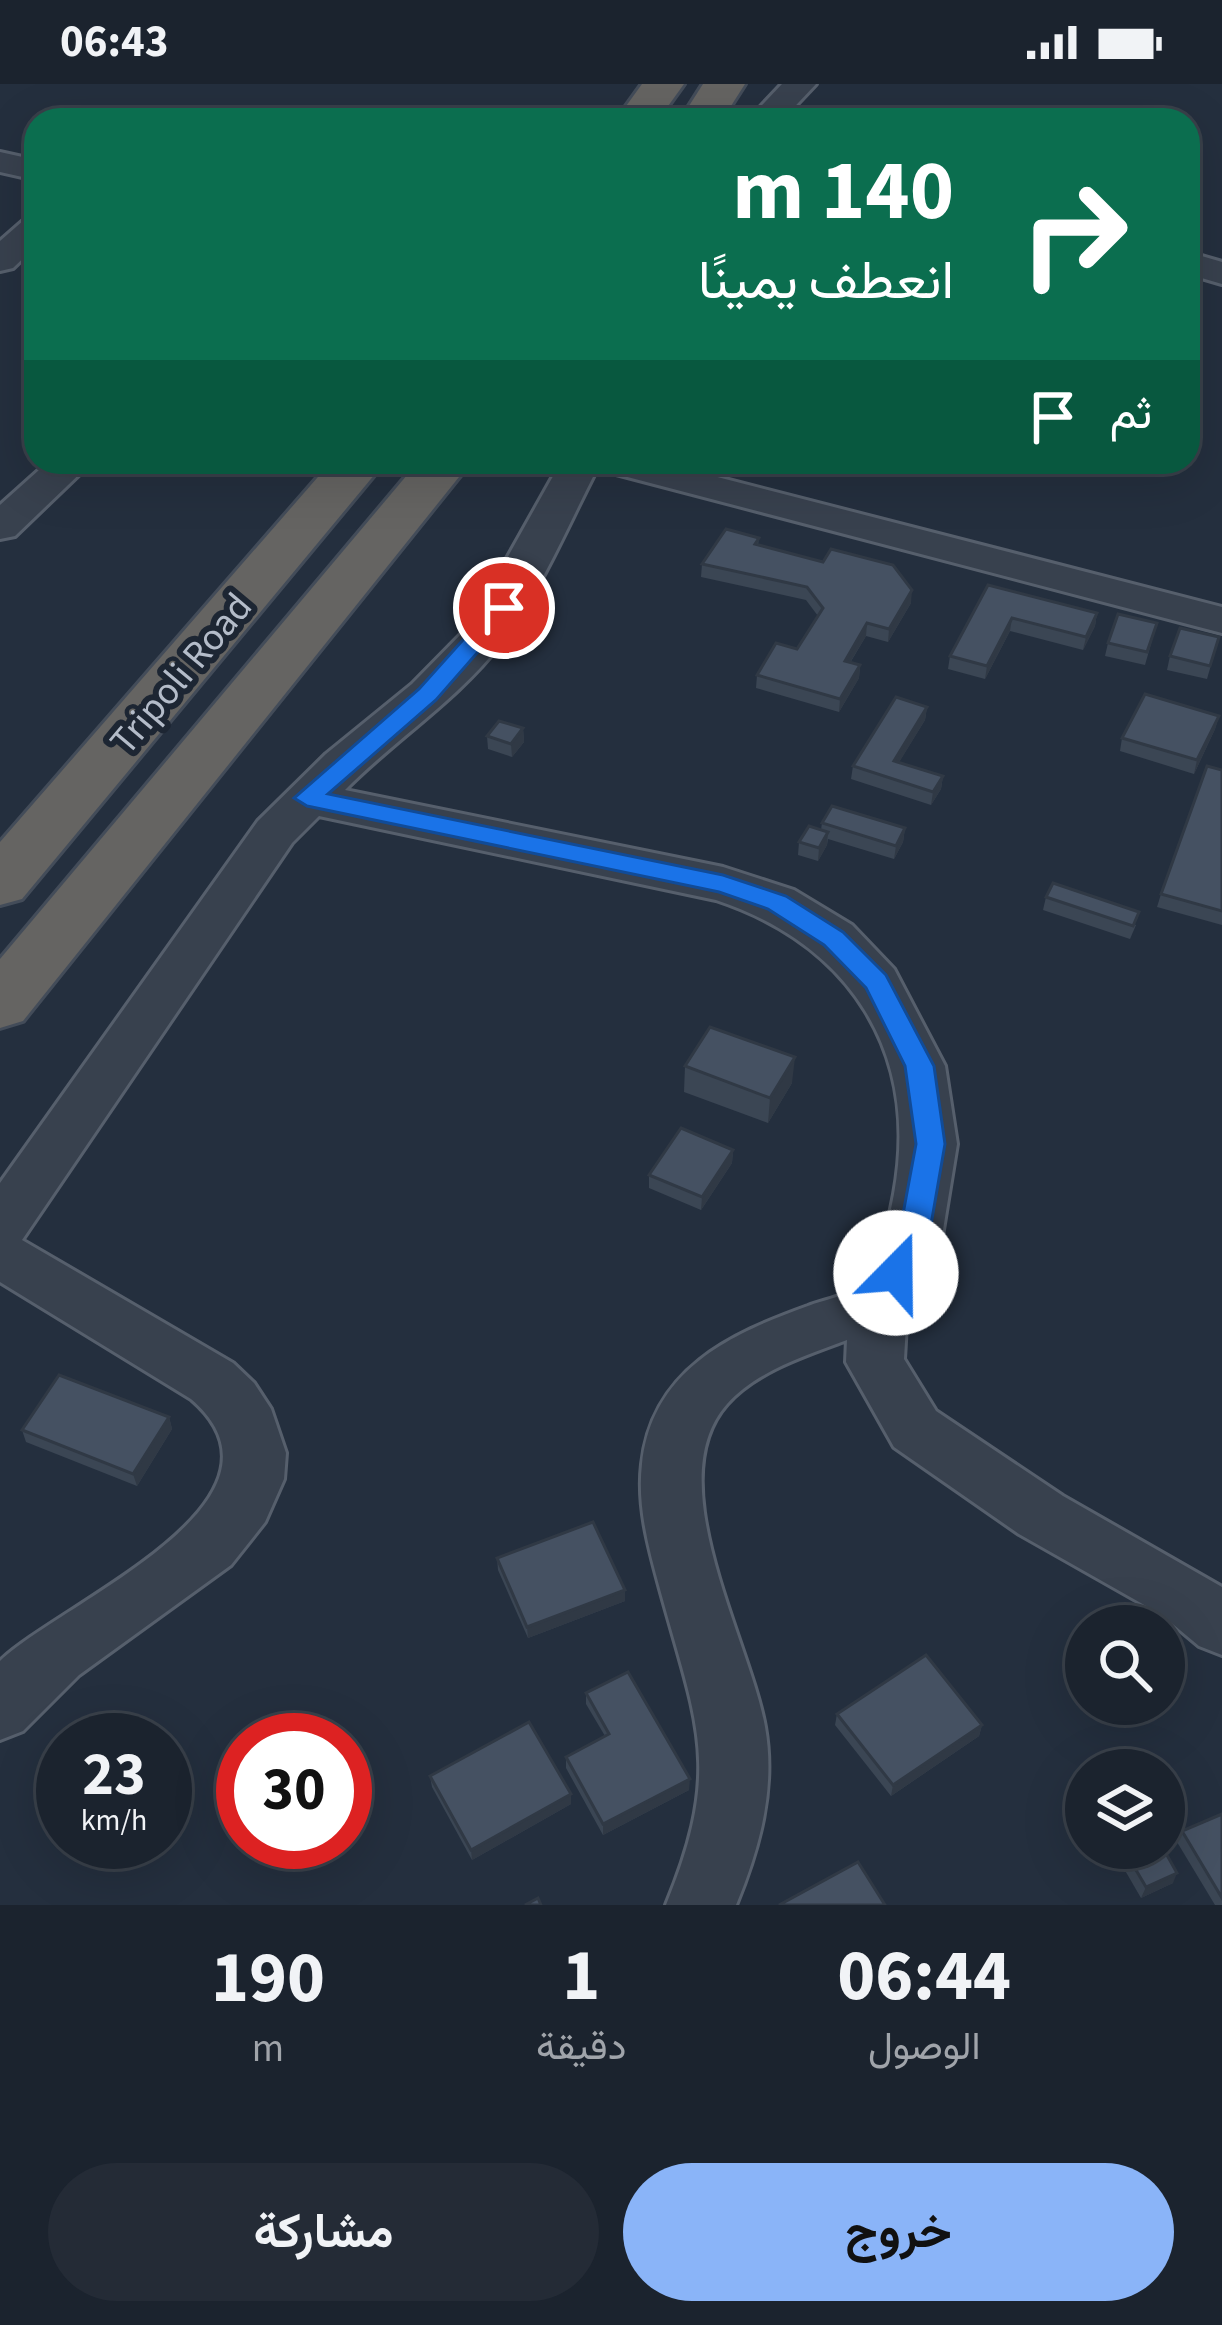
<!DOCTYPE html>
<html lang="ar">
<head>
<meta charset="utf-8">
<style>
  :root { --surface:#1b232e; --page:#242b36; --text:#f1f3f6; --muted:#a0a4aa; --line:#39404a; --accent:#8ab4f8 }
  body { margin:0; font-family:"Source Sans 3",Vazirmatn,sans-serif; background:var(--page); color:var(--text); direction:rtl; height:100vh; display:flex; flex-direction:column; font-size:45px; white-space:nowrap }
  * { box-sizing:border-box; margin:0 }
  p { font-size:39px; color:var(--muted) }
  .icon { flex:none; width:66px; height:66px; fill:none; stroke:currentColor; stroke-width:2; stroke-linecap:round; stroke-linejoin:round }
  .map { position:relative; height:1821px; overflow:hidden; direction:ltr }
  .sheet { display:flex; flex-direction:column; background:var(--surface); flex:1 }
  .sheet>* { flex:none }
  .hud { position:absolute; left:24px; top:24px; width:1176px; height:366px; border-radius:36px; box-shadow:0 12px 48px #0002,0 0 0 3px var(--line); direction:rtl; background:#0b6e4f; color:#fff; overflow:hidden }
  .controls { position:absolute; left:1065px; top:1521px; display:grid; gap:24px }
  .controls a { display:grid; place-items:center; width:120px; height:120px; border-radius:50%; background:var(--surface); box-shadow:0 12px 48px #0002,0 0 0 3px var(--line); font-size:60px }
  .speed { position:absolute; left:36px; top:1629px; display:flex; gap:24px; font-size:60px; font-weight:700; text-align:center }
  .speed>* { display:grid; place-content:center; width:156px; height:156px; border-radius:50%; background:var(--surface); box-shadow:0 12px 48px #0002,0 0 0 3px var(--line); line-height:1 }
  .speed small { font-size:30px; font-weight:400 }
  .speed .limit { border:18px solid #d22; background:#fff; color:#111 }
  .pin { position:absolute; display:grid; place-items:center; width:102px; height:102px; color:#fff; margin:-51px; border:6px solid #fff; border-radius:50%; box-shadow:0 3px 12px #0007 }
  .me { position:absolute; width:132px; margin:-66px; rotate:22deg; stroke-linejoin:round; filter:drop-shadow(0 0 9px #0008) }
  .turn { display:flex; align-items:center; gap:42px; height:252px; padding:0 48px; font-size:54px }
  .turn .icon { width:156px; height:156px; stroke-width:2.5 }
  .turn b { display:block; font-size:84px; line-height:102px }
  .then { display:flex; align-items:center; height:114px; padding:0 48px; background:#0003; gap:24px; font-size:45px }
  .eta { display:flex; justify-content:space-evenly; align-items:center; height:204px; text-align:center }
  .eta b { font-size:72px; font-weight:700; line-height:84px }
  .action { display:flex; gap:24px; margin-top:auto; padding:24px 48px }
  .action a { flex:1; height:138px; border-radius:72px; background:var(--accent); color:#111; font-size:48px; font-weight:700; line-height:138px; text-align:center }
  .action a+a { background:var(--page); color:var(--text) }
  .status { display:flex; justify-content:space-between; align-items:center; height:84px; padding:0 60px; background:var(--surface); direction:ltr }
  .status svg { height:33px; fill:currentColor }
  .map>svg:first-child { display:block }
</style>
</head>
<body>
<div class="status"><b>06:43</b><svg viewBox="0 0 49 12"><path d="M0 12V9h3v3zM5 12V6h3v6zM10 12V3h3v9zM15 12V0h3v12zM26 1h20v11H26zM47 4h2v5h-2z"/></svg></div>
<div class="map">
<svg width="1222" height="1821" viewBox="0 0 1222 1821">
  <rect width="100%" height="100%" fill="#242f3e"/>
  <g fill="none" stroke-linecap="round" stroke-linejoin="round">
    <!-- minor casing -->
    <g stroke="#565f6c" stroke-width="6">
      <g id="minor">
        <path d="M782,0H816L782,36H748Z"/>
        <path d="M0,68L36,76V96L0,88Z"/>
        <path d="M36,133V162L13,184L0,187V157L24,136Z"/>
        <path d="M1188,168L1222,178V200L1188,190Z"/>
        <path d="M48,378H92L15,452L0,455V421Z"/>
        <path d="M561,378H659L1222,523V549L597,385C567,443 541,506 502,558C458,616 395,655 345,706L723,783L794,806L852,841L894,885L945,982L957,1060L941,1158L907,1222L904,1275L936,1327L1063,1412L1222,1503V1571L1199,1562L1162,1531L1019,1450L894,1363L846,1278L847,1256C807,1271 756,1287 727,1320C658,1397 750,1557 765,1643C776,1705 759,1765 736,1821H666C723,1683 697,1640 660,1505C649,1465 637,1422 642,1380C652,1286 730,1250 808,1222C823,1216 848,1212 859,1202C882,1178 888,1140 894,1110C920,969 851,861 716,816L319,732L292,759L22,1156L233,1279L254,1299L271,1325L286,1369L284,1395L265,1438L231,1481L79,1591L23,1647L0,1656V1577C62,1518 310,1417 191,1315L0,1198V1099L258,737L326,670L412,600L469,542Z"/>
      </g>
    </g>
    <!-- trunk casing -->
    <g stroke="#434c59" stroke-width="6">
      <g id="trunk">
        <path d="M642,0H684L658,36H616Z"/>
        <path d="M703,0H745L722,36H680Z"/>
        <path d="M331,378H385L22,815L0,821V758Z"/>
        <path d="M418,378H471L23,937L0,944V875Z"/>
      </g>
    </g>
    <!-- minor -->
    <use href="#minor" fill="#38414e" fill-rule="evenodd"/>
    <!-- trunk -->
    <use href="#trunk" fill="#656462" fill-rule="evenodd"/>
  </g>
  <!-- wall -->
  <g fill="#3b4654">
    <path d="M759,454L758,461L911,519L888,558L866,552L850,579L860,581L859,594L839,628L756,604L757,591L797,565L818,532L806,516L701,493L702,480Z"/>
    <path d="M988,501L1097,529L1095,542L1083,566L1010,547L985,595L948,585L950,572Z"/>
    <path d="M1157,539L1145,581L1105,572L1108,559Z"/>
    <path d="M1219,553L1207,595L1167,586L1170,572Z"/>
    <path d="M927,623L925,636L899,678L943,692L941,705L931,721L851,695L853,682Z"/>
    <path d="M1219,632L1215,645L1194,690L1120,667L1122,654Z"/>
    <path d="M523,644L524,658L512,673L488,665L487,652Z"/>
    <path d="M1222,686V841L1157,823L1161,810Z"/>
    <path d="M822,739L905,744L903,758L894,775L828,755L827,761L818,777L798,771L799,758L821,746Z"/>
    <path d="M1046,813L1136,841L1130,855L1043,826Z"/>
    <path d="M685,982L792,999L768,1039L684,1008Z"/>
    <path d="M733,1066L732,1079L701,1126L649,1104V1091Z"/>
    <path d="M169,1333L172,1345L137,1402L26,1358L22,1346Z"/>
    <path d="M497,1474L625,1517L528,1554L498,1486Z"/>
    <path d="M586,1609L689,1706L603,1751L566,1684V1673L605,1652L586,1620Z"/>
    <path d="M837,1630L982,1641L979,1652L891,1712L835,1641Z"/>
    <path d="M430,1692L571,1710V1720L472,1776L432,1703Z"/>
    <path d="M1222,1730V1821H1215L1177,1758L1182,1747Z"/>
    <path d="M1112,1764H1163L1173,1799L1141,1814Z"/>
  </g>
  <!-- shaded-wall -->
  <g fill="#303945">
    <path d="M912,506L911,519L888,558L889,545Z"/>
    <path d="M1097,529L1095,542L1083,566L1086,553Z"/>
    <path d="M1012,534L1010,547L985,595L987,582Z"/>
    <path d="M867,539L866,552L843,590L845,577Z"/>
    <path d="M860,581L859,594L839,628L840,615Z"/>
    <path d="M927,623L925,636L892,690L894,677Z"/>
    <path d="M1219,632L1215,645L1194,690L1197,676Z"/>
    <path d="M523,644L524,658L512,673L511,660Z"/>
    <path d="M943,692L941,705L931,721L933,708Z"/>
    <path d="M905,744L903,758L894,775L896,762Z"/>
    <path d="M828,748L827,761L818,777L819,764Z"/>
    <path d="M795,973L792,999L768,1039L770,1014Z"/>
    <path d="M733,1066L732,1079L701,1126L702,1113Z"/>
    <path d="M169,1333L172,1345L137,1402L133,1390Z"/>
    <path d="M625,1506V1517L528,1554L527,1543Z"/>
    <path d="M982,1641L979,1652L891,1712L893,1701Z"/>
    <path d="M690,1695L689,1706L603,1751V1740Z"/>
    <path d="M571,1710V1720L472,1776L471,1766Z"/>
    <path d="M1177,1789L1173,1799L1141,1814L1146,1803Z"/>
  </g>
  <!-- building -->
  <g fill="#455162" stroke="#303945" stroke-width="3">
    <path d="M726,445L759,454L755,460L823,478L831,465L893,481L912,506L889,545L867,539L845,577L860,581L840,615L757,591L776,559L797,565L823,524L807,503L702,480Z"/>
    <path d="M988,501L1097,529L1086,553L1012,534L987,582L950,572Z"/>
    <path d="M1118,530L1157,539L1147,568L1108,559Z"/>
    <path d="M1180,544L1219,553L1210,582L1170,572Z"/>
    <path d="M1145,610L1219,632L1197,676L1122,654Z"/>
    <path d="M896,613L927,623L894,677L943,692L933,708L853,682Z"/>
    <path d="M499,637L523,644L511,660L487,652Z"/>
    <path d="M1207,682L1222,686V827L1161,810Z"/>
    <path d="M832,722L905,744L896,762L822,739Z"/>
    <path d="M809,742L828,748L819,764L799,758Z"/>
    <path d="M1053,799L1139,828L1133,842L1046,813Z"/>
    <path d="M710,943L795,973L770,1014L685,982Z"/>
    <path d="M681,1044L733,1066L702,1113L649,1091Z"/>
    <path d="M59,1291L169,1333L133,1390L22,1346Z"/>
    <path d="M593,1438L625,1506L527,1543L497,1474Z"/>
    <path d="M926,1571L982,1641L893,1701L837,1630Z"/>
    <path d="M628,1588L690,1695L603,1740L566,1673L609,1650L586,1609Z"/>
    <path d="M529,1638L571,1710L471,1766L430,1692Z"/>
    <path d="M1222,1730V1814L1182,1747Z"/>
    <path d="M1123,1764H1163L1177,1789L1146,1803Z"/>
    <path d="M858,1778L885,1821H779Z"/>
    <path d="M538,1814L541,1821H525Z"/>
  </g>
  <!-- route -->
  <path fill="#1a73e8" stroke="#114b97" stroke-width="3" d="M504,517L515,524L512,529L436,616L328,710L723,791L786,812L843,848L886,891L934,982L945,1060L928,1158L906,1198L896,1202L885,1198L880,1189L898,1157L916,1060L905,982L866,904L824,861L768,825L719,808L307,722L294,714L419,605L496,519Z"/>
  <g text-anchor="middle" stroke-width="12" stroke-linejoin="round" paint-order="stroke">
    <!-- street labels -->
    <g font-size="39" fill="#b4bcc9" stroke="#1d2633">
      <text transform="translate(180 589) rotate(-50)" y="14">Tripoli Road</text>
    </g>
  </g>
</svg>
<div class="controls">
<a><svg class="icon" aria-label="search" viewBox="0 0 24 24"><circle cx="10" cy="10" r="6"/><path d="M15 15l6 6"/></svg></a>
<a><svg class="icon" aria-label="layers" viewBox="0 0 24 24"><path d="M12 4l9 5-9 5-9-5zM3 14l9 5 9-5"/></svg></a>
</div>
<div class="speed"><div>23<small>km/h</small></div><div class="limit">30</div></div>
<div class="pin" style="left:504px;top:524px;background:#d93025"><svg class="icon" aria-label="arrive" viewBox="0 0 24 24"><path d="M6 21V4h12l-3 4 3 4H6"/></svg></div>
<svg class="me" style="left:896px;top:1189px" viewBox="-20 -20 40 40"><circle r="19" fill="#fff"/><path d="M0-13L10 11 0 6-10 11z" fill="#1a73e8"/></svg>
<div class="hud">
<div class="turn"><svg class="icon" aria-label="right" viewBox="0 0 24 24"><path d="M7 20v-9h11M14 6l5 5-5 5"/></svg><div><b>140 m</b>انعطف يمينًا</div></div>
<div class="then">ثم<svg class="icon" aria-label="arrive" viewBox="0 0 24 24"><path d="M6 21V4h12l-3 4 3 4H6"/></svg></div>
</div>
</div>
<section class="sheet">
<div class="eta">
<div><b>06:44</b><p>الوصول</p></div>
<div><b>1</b><p>دقيقة</p></div>
<div><b>190</b><p>m</p></div>
</div>
<div class="action"><a>خروج</a><a>مشاركة</a></div>
</section>
</body>
</html>
